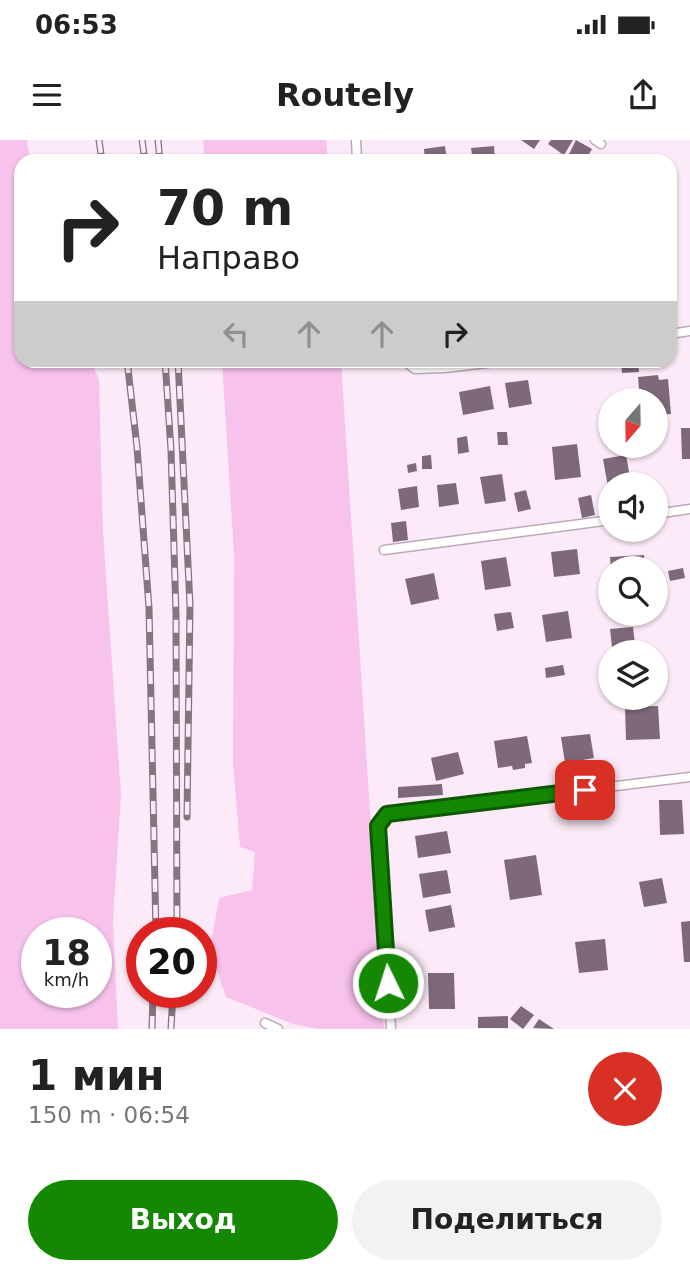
<!DOCTYPE html>
<html lang="ru">
<head>
<meta charset="utf-8">
<style>
  :root { --surface:#fff; --page:#f2f2f2; --text:#222; --muted:#767676; --accent:#148703 }
  body { margin:0; font-family:"DejaVu Sans",sans-serif; background:var(--page); color:var(--text); height:100vh; display:flex; flex-direction:column; font-size:26px; white-space:nowrap }
  * { box-sizing:border-box; margin:0 }
  p { font-size:23px; color:var(--muted) }
  .icon { flex:none; width:38px; height:38px; fill:none; stroke:currentColor; stroke-width:2; stroke-linecap:round; stroke-linejoin:round }
  .map { position:relative; height:889px; overflow:hidden }
  .panel { display:flex; flex-direction:column; background:var(--surface); flex:1 }
  .panel>* { flex:none }
  .guide { position:absolute; left:14px; top:14px; width:663px; height:214px; border-radius:21px; box-shadow:0 2px 5px #0004; background:#fff; color:var(--text); overflow:hidden }
  .needle { width:46px; rotate:200deg }
  .tools { position:absolute; left:598px; top:248px; display:grid; gap:14px }
  .tools a { display:grid; place-items:center; width:70px; height:70px; border-radius:50%; background:var(--surface); box-shadow:0 2px 5px #0004; font-size:35px }
  .speed { position:absolute; left:21px; top:777px; display:flex; gap:14px; font-size:35px; font-weight:700; text-align:center }
  .speed>* { display:grid; place-content:center; width:91px; height:91px; border-radius:50%; background:var(--surface); box-shadow:0 2px 5px #0004; line-height:1 }
  .speed small { font-size:18px; font-weight:400 }
  .speed .limit { border:10px solid #d22; background:#fff; color:#111 }
  .pin { position:absolute; display:grid; place-items:center; width:60px; height:60px; color:#fff; margin:-30px; border-radius:14px; box-shadow:0 4px 10px #0006 }
  .me { position:absolute; width:77px; margin:-38px; rotate:356deg; stroke-linejoin:round; filter:drop-shadow(0 0 5px #0008) }
  .turn { display:flex; align-items:center; gap:24px; height:147px; padding:0 28px; font-size:32px }
  .turn .icon { width:91px; height:91px; stroke-width:2.5 }
  .turn b { display:block; font-size:49px; line-height:60px }
  .lanes { display:flex; align-items:center; height:66px; padding:0 28px; background:#0003; justify-content:center; gap:35px; direction:ltr }
  .lanes .off { opacity:.35 }
  .round { display:grid; place-items:center; flex:none; width:74px; height:74px; border-radius:37px; background:var(--page) }
  .head { display:flex; align-items:center; justify-content:space-between; height:119px; padding:0 28px }
  h1 { font-size:42px; font-weight:700; line-height:52px }
  .primary-button { display:flex; gap:14px; margin-top:auto; padding:14px 28px }
  .primary-button a { flex:1; height:80px; border-radius:42px; background:var(--accent); color:#fff; font-size:28px; font-weight:700; line-height:80px; text-align:center }
  .primary-button a+a { background:var(--page); color:var(--text) }
  .status { display:flex; justify-content:space-between; align-items:center; height:49px; padding:0 35px; background:var(--surface); direction:ltr }
  .status svg { height:19px; fill:currentColor }
  header { display:flex; justify-content:space-between; align-items:center; height:91px; padding:0 28px; background:var(--surface); font-size:32px; font-weight:700 }
  .map>svg:first-child { display:block }
</style>
</head>
<body>
<div class="status"><b>06:53</b><svg viewBox="0 0 49 12"><path d="M0 12V9h3v3zM5 12V6h3v6zM10 12V3h3v9zM15 12V0h3v12zM26 1h20v11H26zM47 4h2v5h-2z"/></svg></div>
<header><svg class="icon" aria-label="menu" viewBox="0 0 24 24"><path d="M4 6h16M4 12h16M4 18h16"/></svg>Routely<svg class="icon" aria-label="share" viewBox="0 0 24 24"><path d="M12 15V3M7 8l5-5 5 5M5 13v7h14v-7"/></svg></header>
<div class="map">
<svg width="690" height="889" viewBox="0 0 690 889">
  <rect width="100%" height="100%" fill="#fdeaf8"/>
  <!-- green -->
  <g fill="#f7c2ec" fill-rule="evenodd">
    <path d="M0,0H27L30,21H21V220L71,221V223L91,221L99,240L103,392L121,655L113,781L118,889H0ZM37,793H96V852H37Z"/>
    <path d="M203,0H326L328,21H205Z"/>
    <path d="M222,221H341L384,889H318L293,884L226,857L210,810L219,758L252,750L255,712L240,707L233,623L234,416Z"/>
  </g>
  <!-- building -->
  <g fill="#7d6979">
    <path d="M521,0H540L534,9Z"/>
    <path d="M551,0H573L564,15L548,4Z"/>
    <path d="M576,0L592,9L585,21L569,14Z"/>
    <path d="M445,6L447,21H425L424,9Z"/>
    <path d="M494,6L495,21H473L471,8Z"/>
    <path d="M560,13L571,21H555Z"/>
    <path d="M405,15L406,21H386L385,18Z"/>
    <path d="M621,220H638L639,232L622,233Z"/>
    <path d="M658,235L659,240L668,239L671,274L656,275V261H640L638,237Z"/>
    <path d="M528,240L532,264L509,268L505,243Z"/>
    <path d="M490,246L494,269L463,275L459,252Z"/>
    <path d="M681,288H690V319H682Z"/>
    <path d="M497,292H507L508,305H498Z"/>
    <path d="M467,296L469,312L458,314L457,298Z"/>
    <path d="M577,304L581,337L555,340L552,307Z"/>
    <path d="M431,315L432,329H422V316Z"/>
    <path d="M626,315L631,343L611,345L608,347L603,319Z"/>
    <path d="M416,323L417,331L408,333L407,325Z"/>
    <path d="M502,334L506,361L485,364L480,337Z"/>
    <path d="M456,343L459,364L439,367L437,345Z"/>
    <path d="M417,346L419,367L401,370L398,349Z"/>
    <path d="M526,350L531,369L518,372L514,353Z"/>
    <path d="M591,355L595,375L582,378L578,358Z"/>
    <path d="M406,381L408,400L393,402L391,383Z"/>
    <path d="M577,409L580,434L554,437L551,412Z"/>
    <path d="M644,415L645,429H611L610,417Z"/>
    <path d="M506,417L511,446L485,450L481,421Z"/>
    <path d="M683,428L685,438L670,441L668,431Z"/>
    <path d="M434,433L439,459L411,465L405,439Z"/>
    <path d="M568,471L572,498L546,502L542,475Z"/>
    <path d="M511,472L514,488L497,491L494,474Z"/>
    <path d="M633,487L635,505L612,507L610,489Z"/>
    <path d="M604,519H611V539L607,540Z"/>
    <path d="M563,525L565,535L546,538L545,528Z"/>
    <path d="M658,566L660,599L626,600L625,567Z"/>
    <path d="M590,594L594,618L565,623L561,597Z"/>
    <path d="M527,596L532,623L525,624V628L513,630L512,626L498,628L494,601Z"/>
    <path d="M458,612L464,634L436,641L431,618Z"/>
    <path d="M442,644L443,655L398,658V647Z"/>
    <path d="M659,660H682L684,694L660,695Z"/>
    <path d="M447,691L451,713L418,718L415,696Z"/>
    <path d="M536,715L542,755L510,760L504,720Z"/>
    <path d="M447,730L451,753L423,758L419,734Z"/>
    <path d="M662,738L667,763L644,767L639,742Z"/>
    <path d="M451,765L455,787L429,792L425,770Z"/>
    <path d="M690,781V822H684L681,782Z"/>
    <path d="M605,799L608,830L579,833L575,802Z"/>
    <path d="M428,833H454L455,869H429Z"/>
    <path d="M521,866L534,875L523,889L510,879Z"/>
    <path d="M508,876V888H478V877Z"/>
    <path d="M539,879L554,889L533,888Z"/>
  </g>
  <g fill="none" stroke-linecap="round" stroke-linejoin="round">
    <!-- lane casing -->
    <g stroke="#bda8b8" stroke-width="11">
      <g id="lane">
        <path d="M356,0L357,21"/>
        <path d="M595,0L601,4"/>
        <path d="M670,194L690,191"/>
        <path d="M403,220L415,229L445,228L512,220"/>
        <path d="M656,374L690,369"/>
        <path d="M384,410L611,380"/>
        <path d="M265,883L278,889"/>
        <path d="M391,889L378,686L387,674L690,637"/>
      </g>
    </g>
    <!-- lane -->
    <use href="#lane" stroke="#fff" stroke-width="8"/>
    <!-- rail casing -->
    <g stroke="#837680" stroke-width="7">
      <g id="rail">
        <path d="M99,0L102,21"/>
        <path d="M142,0L145,21"/>
        <path d="M158,0L160,21"/>
        <path d="M127,220L137,307L149,468L156,793"/>
        <path d="M165,220L171,310L176,474L177,793"/>
        <path d="M178,220L190,465L187,677"/>
        <path d="M152,889L153,852"/>
        <path d="M171,889L173,852"/>
      </g>
    </g>
    <!-- rail -->
    <use href="#rail" stroke="#fdeaf8" stroke-width="4.5" stroke-dasharray="13" stroke-linecap="butt"/>
  </g>
  <g fill="none" stroke-linecap="round" stroke-linejoin="round">
    <!-- route casing -->
    <g stroke="#0d5802" stroke-width="18">
      <path id="route" d="M388,843L378,686L387,674L585,650"/>
    </g>
    <!-- route -->
    <use href="#route" stroke="#148703" stroke-width="12"/>
  </g>
</svg>
<div class="tools">
<a><svg class="needle" viewBox="-14 -14 28 28"><path d="M0-13l5 13h-10z" fill="#e53935"/><path d="M0 13l5-13h-10z" fill="#767676"/></svg></a>
<a><svg class="icon" aria-label="sound" viewBox="0 0 24 24"><path d="M4 9h4l5-4v14l-5-4H4zM17 9q2 3 0 6"/></svg></a>
<a><svg class="icon" aria-label="search" viewBox="0 0 24 24"><circle cx="10" cy="10" r="6"/><path d="M15 15l6 6"/></svg></a>
<a><svg class="icon" aria-label="layers" viewBox="0 0 24 24"><path d="M12 4l9 5-9 5-9-5zM3 14l9 5 9-5"/></svg></a>
</div>
<div class="speed"><div>18<small>km/h</small></div><div class="limit">20</div></div>
<div class="pin" style="left:585px;top:650px;background:#d93025"><svg class="icon" aria-label="arrive" viewBox="0 0 24 24"><path d="M6 21V4h12l-3 4 3 4H6"/></svg></div>
<svg class="me" style="left:388px;top:843px" viewBox="-20 -20 40 40"><circle r="17" fill="#148703" stroke="#fff" stroke-width="3"/><path d="M0-11L8 9 0 5-8 9z" fill="#fff"/></svg>
<div class="guide">
<div class="turn"><svg class="icon" aria-label="right" viewBox="0 0 24 24"><path d="M7 20v-9h11M14 6l5 5-5 5"/></svg><div><b>70 m</b>Направо</div></div>
<div class="lanes"><svg class="icon off" aria-label="left" viewBox="0 0 24 24"><path d="M17 20v-9H6M10 6l-5 5 5 5"/></svg><svg class="icon off" aria-label="ahead" viewBox="0 0 24 24"><path d="M12 20V5M6 11l6-6 6 6"/></svg><svg class="icon off" aria-label="ahead" viewBox="0 0 24 24"><path d="M12 20V5M6 11l6-6 6 6"/></svg><svg class="icon" aria-label="right" viewBox="0 0 24 24"><path d="M7 20v-9h11M14 6l5 5-5 5"/></svg></div>
</div>
</div>
<section class="panel">
<div class="head"><div><h1>1 мин</h1><p>150 m · 06:54</p></div><a class="round" style="background:#d93025;color:#fff"><svg class="icon" aria-label="close" viewBox="0 0 24 24"><path d="M6 6l12 12M18 6L6 18"/></svg></a></div>
<div class="primary-button"><a>Выход</a><a>Поделиться</a></div>
</section>
</body>
</html>
